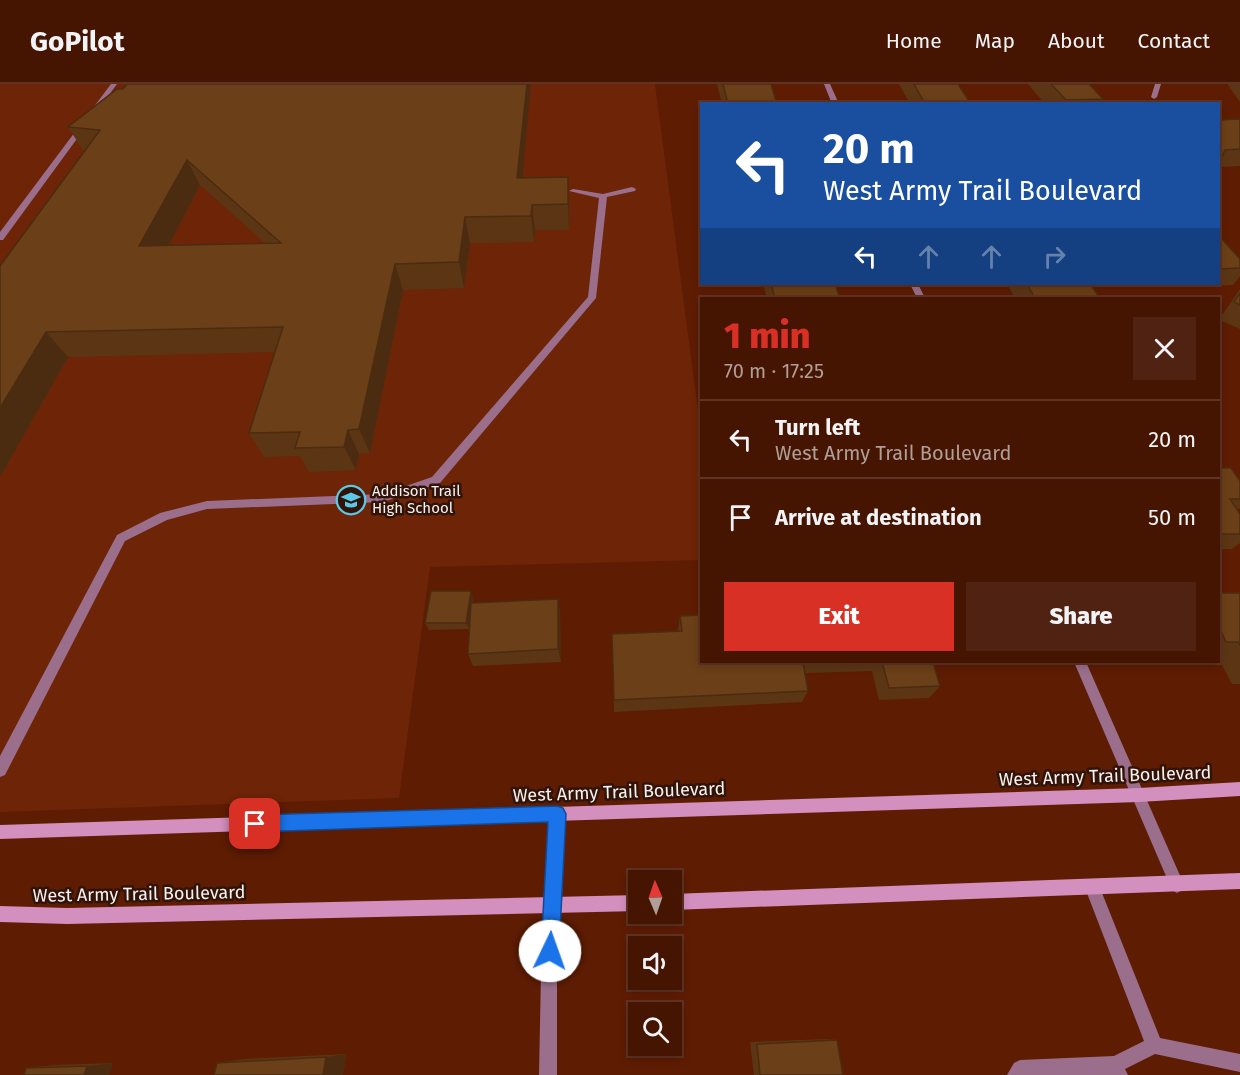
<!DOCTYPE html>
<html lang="en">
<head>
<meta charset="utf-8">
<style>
  :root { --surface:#461502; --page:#502211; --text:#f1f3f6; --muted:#b09f99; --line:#5e3424; --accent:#d93025 }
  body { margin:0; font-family:"Fira Sans",sans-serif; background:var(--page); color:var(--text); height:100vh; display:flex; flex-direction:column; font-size:22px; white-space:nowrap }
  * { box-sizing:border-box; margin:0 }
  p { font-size:20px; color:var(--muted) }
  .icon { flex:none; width:33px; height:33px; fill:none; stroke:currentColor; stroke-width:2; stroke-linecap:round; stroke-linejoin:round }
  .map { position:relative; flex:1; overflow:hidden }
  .details { position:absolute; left:700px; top:213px; width:520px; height:366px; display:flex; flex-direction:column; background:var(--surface); border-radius:0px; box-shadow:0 3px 9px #0003,0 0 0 2px var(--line) }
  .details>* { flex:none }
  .top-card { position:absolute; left:700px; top:18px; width:520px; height:183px; border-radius:0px; box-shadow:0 3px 9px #0003,0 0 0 2px var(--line); background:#1a4fa0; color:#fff; overflow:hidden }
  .needle { width:39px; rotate:358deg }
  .fabs { position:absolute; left:628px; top:786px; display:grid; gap:12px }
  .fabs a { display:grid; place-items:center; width:54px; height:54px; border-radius:0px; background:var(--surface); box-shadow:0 3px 9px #0003,0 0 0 2px var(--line); font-size:30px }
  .pin { position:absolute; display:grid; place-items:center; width:51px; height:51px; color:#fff; margin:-26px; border-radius:12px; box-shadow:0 3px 9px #0006 }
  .me { position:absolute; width:66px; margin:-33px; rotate:3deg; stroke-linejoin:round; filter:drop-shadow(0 0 4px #0008) }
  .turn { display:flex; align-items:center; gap:21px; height:126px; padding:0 24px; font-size:27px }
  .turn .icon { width:78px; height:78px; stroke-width:2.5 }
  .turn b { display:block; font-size:42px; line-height:51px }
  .lanes { display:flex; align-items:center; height:57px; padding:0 24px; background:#0003; justify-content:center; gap:30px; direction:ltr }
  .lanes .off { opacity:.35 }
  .round { display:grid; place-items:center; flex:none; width:63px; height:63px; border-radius:0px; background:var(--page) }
  .head { display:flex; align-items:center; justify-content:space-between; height:102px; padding:0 24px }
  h1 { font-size:36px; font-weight:800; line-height:45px; color:var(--accent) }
  .cta { display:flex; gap:12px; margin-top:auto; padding:12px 24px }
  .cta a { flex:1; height:69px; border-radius:0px; background:var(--accent); color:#fff; font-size:24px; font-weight:800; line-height:69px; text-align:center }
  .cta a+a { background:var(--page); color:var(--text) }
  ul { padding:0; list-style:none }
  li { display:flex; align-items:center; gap:18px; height:78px; padding:0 24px; border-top:2px solid var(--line) }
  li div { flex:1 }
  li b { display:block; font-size:22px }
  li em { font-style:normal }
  header { display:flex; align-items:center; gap:36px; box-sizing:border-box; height:84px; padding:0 30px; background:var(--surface); border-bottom:2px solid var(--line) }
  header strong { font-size:28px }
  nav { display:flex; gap:33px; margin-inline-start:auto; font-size:21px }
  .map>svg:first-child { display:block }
</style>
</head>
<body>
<header>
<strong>GoPilot</strong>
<nav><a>Home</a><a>Map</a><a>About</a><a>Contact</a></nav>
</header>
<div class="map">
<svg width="1240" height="991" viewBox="0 0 1240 991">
  <rect width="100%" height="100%" fill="#5e1c03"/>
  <!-- built -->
  <path fill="#6e2406" d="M0,0H655L702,357V476L430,483L399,714L0,728Z"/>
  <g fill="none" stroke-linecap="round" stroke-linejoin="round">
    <!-- service -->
    <g fill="#9b6f8c" fill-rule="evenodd">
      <path d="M111,0H117L3,156H0V148Z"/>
      <path d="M632,103L636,105L635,107L607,113L596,214L440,399L383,418L207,425L167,436L125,457L5,691L0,693V672L117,451L160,429L207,417L383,410L432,393L588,213L599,114L569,107L573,105L603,110Z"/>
      <path d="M1093,796L1098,799L1160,954L1240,970V988L1155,970L1125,985L1128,991H1007L1014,979L1020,976L1114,972L1144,957L1085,804L1088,799Z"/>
    </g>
    <!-- minor -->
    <g fill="#9b6f8c" fill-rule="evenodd">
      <path d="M824,0H830L839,20H832Z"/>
      <path d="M1155,0H1161L1157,13L1154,15L1151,13Z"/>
      <path d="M910,200H918L925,214H917Z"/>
      <path d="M1074,578H1086L1182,796L1185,801L1182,806L1177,809L1172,806Z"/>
      <path d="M557,723L562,725L564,730L557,889V991H539L541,889L550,730L552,725Z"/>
    </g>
    <!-- secondary -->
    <g fill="#d38fbe" fill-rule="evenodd">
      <path d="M1240,698V712L1139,718L0,755V741L1139,704Z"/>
      <path d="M1240,789V805L672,826V810Z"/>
      <path d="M639,811V827L67,840L0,838V822L67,824Z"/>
    </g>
  </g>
  <!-- wall -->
  <g fill="#5c3614" fill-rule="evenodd">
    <path d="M717,0H771L777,20H722Z"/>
    <path d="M899,0H958L971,20H910Z"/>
    <path d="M1028,0H1089L1103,15L1101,20H1045Z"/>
    <path d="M1229,0H1240V18L1228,1Z"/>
    <path d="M117,5L523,94L569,119V146H535L534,158L470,159L464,204L403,206L370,369L359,370L356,386L309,388L300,372L264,373L249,349L275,268L68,273L0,393L84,68L68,43ZM200,101L265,159L169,161Z"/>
    <path d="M1240,35V82L1220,83V36Z"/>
    <path d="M1220,153L1240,175V192L1233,201L1185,203L1182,200H1220Z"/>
    <path d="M763,200H835L840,214H767Z"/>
    <path d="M1007,200H1090L1100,214H1015Z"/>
    <path d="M1240,205V245L1220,236V234Z"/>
    <path d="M1220,384L1240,397V424L1237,426L1240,430V459L1232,465H1220Z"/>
    <path d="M1220,509H1240V600H1232L1220,577Z"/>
    <path d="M473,514V519L558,515L560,529L561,578L473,582L468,570L470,538L469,545L429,546L425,539Z"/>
    <path d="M680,532L702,578H933L940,602L929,614L879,616L872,587L805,589L808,607L802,618L614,628L612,550L678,547Z"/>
    <path d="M827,955L837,956L843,991H754L750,958Z"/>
    <path d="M346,970L343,991L217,979L244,975Z"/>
    <path d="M113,979L109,991L26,984L55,981Z"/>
  </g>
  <!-- shaded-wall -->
  <g fill="#4b2c10">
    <path d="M527,0H531L520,120L517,94Z"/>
    <path d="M187,76L200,101L155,188L139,162Z"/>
    <path d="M568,93L569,119V146L568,120Z"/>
    <path d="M532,121L535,146L534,158L531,132Z"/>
    <path d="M465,133L470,159L464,204L459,178Z"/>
    <path d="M395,180L403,206L370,369L359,345Z"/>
    <path d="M46,248L68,273L0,393V324Z"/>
    <path d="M348,346L359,370L356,386L344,363Z"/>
    <path d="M471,507L473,514L469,545L466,539Z"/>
    <path d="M558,515L560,529L561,578L558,565Z"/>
    <path d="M346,970L343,991H323L326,973Z"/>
    <path d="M113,979L109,991H84L87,982Z"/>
  </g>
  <!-- building -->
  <g fill="#6b3f17" stroke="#4b2c10" stroke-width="1.5" fill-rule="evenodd">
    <path d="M127,0H527L517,94L568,93V120L532,121L531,132L465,133L459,178L395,180L359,345L348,346L344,363L295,364L300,348L249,349L283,243L46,248L0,324V182L100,46L68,43L117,5H123ZM187,76L281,159L139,162Z"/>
    <path d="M723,0H771L777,20H728Z"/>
    <path d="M914,0H958L971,20H925Z"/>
    <path d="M1051,0H1089L1103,15L1066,16Z"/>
    <path d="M1240,35V65L1225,66L1220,77V36Z"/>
    <path d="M1220,153L1240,175V184L1220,185Z"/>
    <path d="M771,200H835L840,214H775Z"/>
    <path d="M1027,200H1090L1100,214H1035Z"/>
    <path d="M1240,209V221L1234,218Z"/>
    <path d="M1220,384H1231L1240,397V415H1230L1240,430V450H1220Z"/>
    <path d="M431,507H471L466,539H425Z"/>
    <path d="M1220,509H1240V561L1238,558H1226L1220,545Z"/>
    <path d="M558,515V565L468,570L471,519Z"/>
    <path d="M702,531V578H803L808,607L614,616L612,550L682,547L680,532Z"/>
    <path d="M882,578H933L940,602L889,604Z"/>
    <path d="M837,956L843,991H760L757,960Z"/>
    <path d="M326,973L323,991H214L217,979Z"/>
    <path d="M87,982L84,991H24L26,984Z"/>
  </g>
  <!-- route -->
  <path fill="#1a73e8" stroke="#114b97" stroke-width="1.5" d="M557,722L563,724L566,730L559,867L556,873L550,876L543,873L541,867L548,738L255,748L250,746L247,740L250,734L255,731Z"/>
  <!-- icons -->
  <defs>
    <g id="school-ring" transform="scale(1.5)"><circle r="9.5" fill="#301309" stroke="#5bc8e6" stroke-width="1.5"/><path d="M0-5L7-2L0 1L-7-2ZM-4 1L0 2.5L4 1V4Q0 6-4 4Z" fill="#5bc8e6"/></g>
  </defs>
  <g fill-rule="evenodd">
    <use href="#school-ring" x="351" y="416"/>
  </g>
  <g text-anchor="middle" stroke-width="5" stroke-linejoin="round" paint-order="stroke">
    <!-- poi labels -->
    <g font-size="15" fill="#faf1ee" stroke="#301309" text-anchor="start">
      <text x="372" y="412">Addison Trail<tspan x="372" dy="17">High School</tspan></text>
    </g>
    <!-- near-street labels -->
    <g font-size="18" fill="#faf1ee" stroke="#301309">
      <text transform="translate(1105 692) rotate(-2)" y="6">West Army Trail Boulevard</text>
      <text transform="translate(619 708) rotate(-2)" y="6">West Army Trail Boulevard</text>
      <text transform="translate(139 810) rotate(-1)" y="6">West Army Trail Boulevard</text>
    </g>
  </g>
</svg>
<div class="fabs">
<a><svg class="needle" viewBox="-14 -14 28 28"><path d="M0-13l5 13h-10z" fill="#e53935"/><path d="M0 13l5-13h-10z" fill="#b09f99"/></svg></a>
<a><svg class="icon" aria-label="sound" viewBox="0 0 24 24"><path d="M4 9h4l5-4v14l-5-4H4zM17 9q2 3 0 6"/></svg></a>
<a><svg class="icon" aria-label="search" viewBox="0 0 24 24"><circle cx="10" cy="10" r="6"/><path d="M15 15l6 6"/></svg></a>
</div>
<div class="pin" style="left:255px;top:740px;background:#d93025"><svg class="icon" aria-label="arrive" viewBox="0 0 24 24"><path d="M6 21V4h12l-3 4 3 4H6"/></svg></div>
<svg class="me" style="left:550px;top:867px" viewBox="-20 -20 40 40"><circle r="19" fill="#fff"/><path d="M0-13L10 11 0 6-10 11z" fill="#1a73e8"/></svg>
<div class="top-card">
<div class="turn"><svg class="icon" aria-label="left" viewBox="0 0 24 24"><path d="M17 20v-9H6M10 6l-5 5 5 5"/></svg><div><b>20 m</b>West Army Trail Boulevard</div></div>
<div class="lanes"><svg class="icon" aria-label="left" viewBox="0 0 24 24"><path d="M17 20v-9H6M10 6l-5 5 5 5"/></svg><svg class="icon off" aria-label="ahead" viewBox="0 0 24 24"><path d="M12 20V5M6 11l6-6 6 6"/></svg><svg class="icon off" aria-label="ahead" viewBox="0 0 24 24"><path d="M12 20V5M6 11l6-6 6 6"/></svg><svg class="icon off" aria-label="right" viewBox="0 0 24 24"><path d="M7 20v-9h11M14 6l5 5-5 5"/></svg></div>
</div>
<section class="details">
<div class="head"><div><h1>1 min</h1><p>70 m · 17:25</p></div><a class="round"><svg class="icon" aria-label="close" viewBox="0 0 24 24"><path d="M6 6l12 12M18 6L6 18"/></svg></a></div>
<ul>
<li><svg class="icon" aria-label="left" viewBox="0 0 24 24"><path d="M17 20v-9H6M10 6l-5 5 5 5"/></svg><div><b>Turn left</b><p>West Army Trail Boulevard</p></div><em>20 m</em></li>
<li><svg class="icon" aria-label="arrive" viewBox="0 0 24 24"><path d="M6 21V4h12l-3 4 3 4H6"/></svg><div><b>Arrive at destination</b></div><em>50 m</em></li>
</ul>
<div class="cta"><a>Exit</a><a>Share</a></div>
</section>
</div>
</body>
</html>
